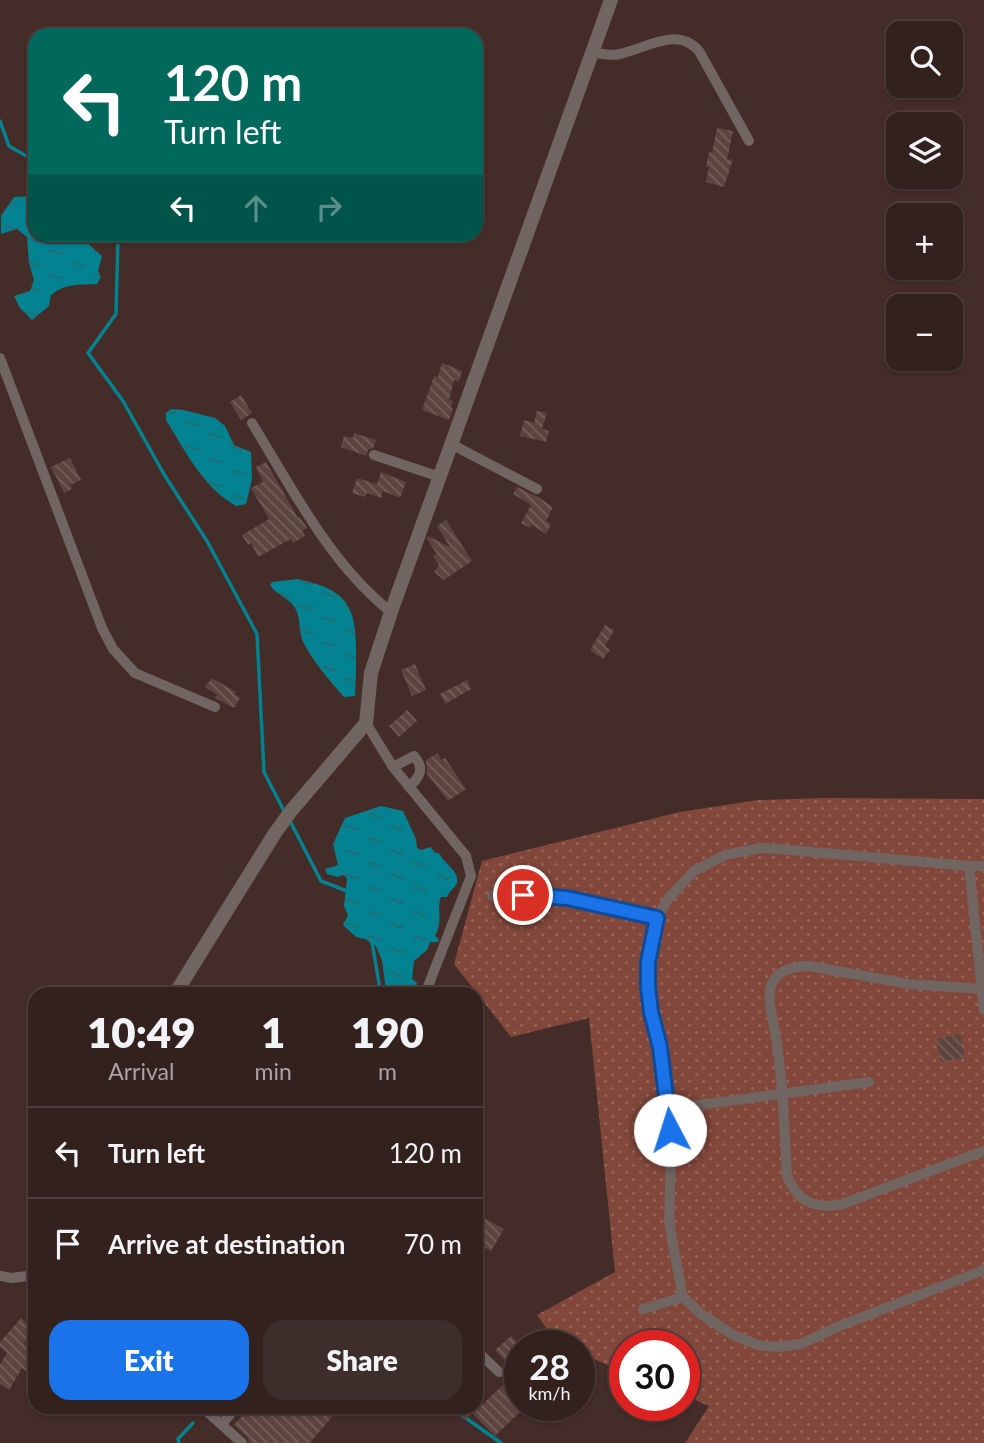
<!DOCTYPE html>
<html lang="en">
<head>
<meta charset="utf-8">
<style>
  :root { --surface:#33211e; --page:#3e2e2b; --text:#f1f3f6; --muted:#a9a3a4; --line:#4e3e3c; --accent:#1a73e8 }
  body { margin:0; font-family:Lato,sans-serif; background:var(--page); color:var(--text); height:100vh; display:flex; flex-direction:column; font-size:26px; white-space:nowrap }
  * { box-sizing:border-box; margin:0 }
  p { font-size:23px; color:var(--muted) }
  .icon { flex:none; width:38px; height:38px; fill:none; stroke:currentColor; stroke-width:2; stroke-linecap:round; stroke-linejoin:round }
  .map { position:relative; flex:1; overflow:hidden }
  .drawer { position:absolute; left:28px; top:987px; width:455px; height:427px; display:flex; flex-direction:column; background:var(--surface); border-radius:21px; box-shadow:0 2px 5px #0004,0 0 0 2px var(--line) }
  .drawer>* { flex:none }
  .hud { position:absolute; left:28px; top:28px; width:455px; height:214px; border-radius:21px; box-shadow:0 2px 5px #0004,0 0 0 2px var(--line); background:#00695c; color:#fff; overflow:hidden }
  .tools { position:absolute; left:886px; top:21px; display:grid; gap:14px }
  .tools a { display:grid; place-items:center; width:77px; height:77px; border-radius:14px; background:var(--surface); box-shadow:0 2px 5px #0004,0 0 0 2px var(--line); font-size:35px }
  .speed { position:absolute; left:504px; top:1330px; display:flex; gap:14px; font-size:35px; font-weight:700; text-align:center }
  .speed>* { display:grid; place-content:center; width:91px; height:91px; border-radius:50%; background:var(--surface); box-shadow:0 2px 5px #0004,0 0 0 2px var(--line); line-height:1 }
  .speed small { font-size:18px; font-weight:400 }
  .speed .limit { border:10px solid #d22; background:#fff; color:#111 }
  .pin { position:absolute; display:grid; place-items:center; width:60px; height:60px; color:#fff; margin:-30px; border:4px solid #fff; border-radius:50%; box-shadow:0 2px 7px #0007 }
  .me { position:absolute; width:77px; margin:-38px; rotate:355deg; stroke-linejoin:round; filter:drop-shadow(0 0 5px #0008) }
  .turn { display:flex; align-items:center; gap:24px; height:147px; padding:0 21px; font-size:32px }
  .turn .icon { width:91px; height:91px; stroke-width:2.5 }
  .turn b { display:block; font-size:49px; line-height:60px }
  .lanes { display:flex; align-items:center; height:66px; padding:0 21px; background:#0003; justify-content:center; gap:35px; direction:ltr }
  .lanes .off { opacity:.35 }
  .eta { display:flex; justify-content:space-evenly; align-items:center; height:119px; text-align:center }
  .eta b { font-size:42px; font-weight:800; line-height:49px }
  .primary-button { display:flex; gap:14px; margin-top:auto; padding:14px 21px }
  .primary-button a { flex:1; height:80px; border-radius:21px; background:var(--accent); color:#fff; font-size:28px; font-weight:800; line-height:80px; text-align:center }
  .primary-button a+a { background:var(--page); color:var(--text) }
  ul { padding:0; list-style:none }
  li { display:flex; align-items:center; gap:21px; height:91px; padding:0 21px; border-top:2px solid var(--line) }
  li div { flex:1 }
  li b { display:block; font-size:26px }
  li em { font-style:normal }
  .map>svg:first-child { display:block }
</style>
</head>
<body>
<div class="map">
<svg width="984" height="1443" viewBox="0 0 984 1443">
  <defs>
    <pattern id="grass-dots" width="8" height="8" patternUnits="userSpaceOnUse" patternTransform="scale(1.75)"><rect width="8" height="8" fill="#82473b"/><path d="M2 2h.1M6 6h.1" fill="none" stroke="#956258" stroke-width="1.8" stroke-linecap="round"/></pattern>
    <pattern id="water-ripples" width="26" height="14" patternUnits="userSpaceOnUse" patternTransform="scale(1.75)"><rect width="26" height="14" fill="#038391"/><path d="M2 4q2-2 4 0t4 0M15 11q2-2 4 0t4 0" fill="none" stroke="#246970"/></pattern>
    <pattern id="building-back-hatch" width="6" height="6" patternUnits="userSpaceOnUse" patternTransform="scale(1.75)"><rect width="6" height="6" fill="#5d443f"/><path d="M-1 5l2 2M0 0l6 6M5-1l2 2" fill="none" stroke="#755f5b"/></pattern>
  </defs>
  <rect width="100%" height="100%" fill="#442c28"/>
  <!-- grass -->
  <path fill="url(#grass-dots)" d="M824,798L984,799V1443H685L709,1406L684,1395V1346H625V1372L579,1353V1346L558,1345L537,1315L615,1272L589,1018L511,1037L454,964L482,861L680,812L758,800Z"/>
  <!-- water -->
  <g fill="url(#water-ripples)">
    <path d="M35,196V234L78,235L102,256L98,271L101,277L97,284C79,285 66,283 51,295L49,306L32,320L20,308L14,296L30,291L34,280L29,263L27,237L17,229L1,234V216L14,197Z"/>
    <path d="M171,409L183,410L215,418L225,426L234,445L251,452L252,479L246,504L236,506C202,486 186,452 166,420V413Z"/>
    <path d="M298,579C342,589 355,601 356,646C356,663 356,680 355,696L344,697C331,682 309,657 302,639C299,630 300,620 297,612C292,598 277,596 270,585L272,582Z"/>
    <path d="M381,806L403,811L416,839L417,848L421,850L431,847L434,852L440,854C443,863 460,871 457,883C455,888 449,891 447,897H441C436,909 444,919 435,936L439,940L438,942H430L427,950L414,961L412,979L417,983L413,994H398L395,987L388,992L386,991L382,960L376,946L365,939L356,937L343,925L348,915L344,906L347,879L344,875L337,877L327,874L325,869L338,865L333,844L345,818Z"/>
  </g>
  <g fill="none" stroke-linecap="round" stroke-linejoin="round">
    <!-- stream -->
    <g stroke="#038391" stroke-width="3.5">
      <path d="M0,121L9,146L35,161"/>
      <path d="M115,234L118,238L116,314L88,353L123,401L165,476L207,541L257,634L264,772L285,813"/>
      <path d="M289,819L321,881L347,891"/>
      <path d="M372,942L379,983L378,994"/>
      <path d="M463,1416L501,1443"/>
      <path d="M179,1443L178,1439L193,1423"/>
    </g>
  </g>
  <!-- building -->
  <g fill="url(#building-back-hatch)">
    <path d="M717,128L733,131L727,160L733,159L724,187L706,182L709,167H706L709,152L712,153Z"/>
    <path d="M442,363L462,371L459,382L454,380L449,400L453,401L451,407L453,408L449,420L422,410L434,376L438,377Z"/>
    <path d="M241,395L252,413L241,420L230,402Z"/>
    <path d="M537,411L547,413L542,429L549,431L546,442L520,436L524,420L534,423Z"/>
    <path d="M354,433L376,440L374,447L368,450L366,456L341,447L344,436L353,438Z"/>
    <path d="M70,458L81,480L70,485L72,489L64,493L51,467Z"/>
    <path d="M266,462L298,518L300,517L307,528L302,531L305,536L293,543L291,539L258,557L251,543L248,545L242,535L269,519L251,488L263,482L256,467Z"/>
    <path d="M381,472L406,482L400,498L383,491L381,498L367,493L365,497L352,493L357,478L377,484Z"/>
    <path d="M517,487L538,497L553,507L546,521L551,524L546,534L532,525L530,528L521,523L531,505L513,494Z"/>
    <path d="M446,520L472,561L444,580L434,572L439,565L433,556L437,554L427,539L428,536L450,547L437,526Z"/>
    <path d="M605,625L614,630L605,646L610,650L603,659L590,650Z"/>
    <path d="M415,664L426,690L412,696L401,670Z"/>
    <path d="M212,678L236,692L234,694L240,698L234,708L215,698L217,695L205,687Z"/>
    <path d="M467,680L471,689L445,704L440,694Z"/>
    <path d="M407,710L417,721L399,737L389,726Z"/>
    <path d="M438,753L441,760L445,758L466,789L448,801L427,774L426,760Z"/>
    <path d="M960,1034L965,1058L941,1062L936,1039Z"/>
    <path d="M482,1217L504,1229L491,1251L476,1243V1228Z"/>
    <path d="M21,1318L35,1331L24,1344L35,1354V1361L26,1371L22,1368L9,1390L0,1384V1365L7,1353L0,1347V1342Z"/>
    <path d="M511,1336L520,1345V1412L495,1436L472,1413L466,1420L453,1407H480L516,1372L495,1350Z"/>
    <path d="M260,1407H327L335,1413L310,1443H250L247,1437L234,1425L248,1409L254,1414Z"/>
  </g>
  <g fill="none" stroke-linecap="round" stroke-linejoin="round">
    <!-- minor -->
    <g stroke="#716562" stroke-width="10">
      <path d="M592,52C602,54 611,56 620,54C647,48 677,26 699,51L749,141"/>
      <path d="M0,358L102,628L113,649L135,673L215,707"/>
      <path d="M252,423C292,488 330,564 391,612"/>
      <path d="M451,444L537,489"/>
      <path d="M374,455L440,477"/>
      <path d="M366,723L393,767L466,856L471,876L425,994"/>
      <path d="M393,767L414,756C425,768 420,777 409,787"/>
      <path d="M969,866L984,1010"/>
      <path d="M984,866H969L779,849L761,848L725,855L694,871L667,900L657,918L652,937L648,962V987L651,1012L660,1047L669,1109L671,1151L669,1221L673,1245L683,1297L701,1314L733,1335L758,1345L777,1347L801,1344L837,1327L984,1270"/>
      <path d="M492,896L567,898L657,918"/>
      <path d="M984,989L909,984L809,966C794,966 779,969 772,983C766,997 772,1012 774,1026C783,1076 784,1126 787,1176C798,1202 813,1208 840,1205L984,1151"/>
      <path d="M669,1109L869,1082"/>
      <path d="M0,1276L12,1278L35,1275"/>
      <path d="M643,1309L683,1297"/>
      <path d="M476,1350L499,1372"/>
      <path d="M202,1407L242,1443"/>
      <path d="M222,1424L236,1407"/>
    </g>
    <!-- tertiary -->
    <path stroke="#716562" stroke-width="14" d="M175,994L275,833L291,811L366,723L371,673L391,612L611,0"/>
  </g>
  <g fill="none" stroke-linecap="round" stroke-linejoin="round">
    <!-- route casing -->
    <g stroke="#114b97" stroke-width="18">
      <path id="route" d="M523,895L567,898L657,918L648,962V987L651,1012L660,1047L670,1130"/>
    </g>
    <!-- route -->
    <use href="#route" stroke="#1a73e8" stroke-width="12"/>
  </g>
</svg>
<div class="tools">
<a><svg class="icon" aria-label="search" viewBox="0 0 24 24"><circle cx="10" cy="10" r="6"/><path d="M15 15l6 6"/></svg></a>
<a><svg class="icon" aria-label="layers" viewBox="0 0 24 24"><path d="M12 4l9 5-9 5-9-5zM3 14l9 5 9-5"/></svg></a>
<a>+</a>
<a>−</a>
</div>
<div class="speed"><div>28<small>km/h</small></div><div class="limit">30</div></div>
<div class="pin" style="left:523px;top:895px;background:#d93025"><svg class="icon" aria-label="arrive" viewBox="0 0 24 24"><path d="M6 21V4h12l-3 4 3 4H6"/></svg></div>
<svg class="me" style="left:670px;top:1130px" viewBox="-20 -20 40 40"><circle r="19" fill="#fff"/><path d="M0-13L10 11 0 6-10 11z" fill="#1a73e8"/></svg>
<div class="hud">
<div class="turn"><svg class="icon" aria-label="left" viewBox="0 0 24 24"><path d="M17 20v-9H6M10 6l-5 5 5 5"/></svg><div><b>120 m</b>Turn left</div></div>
<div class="lanes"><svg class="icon" aria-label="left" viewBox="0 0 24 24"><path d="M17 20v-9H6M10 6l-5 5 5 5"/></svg><svg class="icon off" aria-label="ahead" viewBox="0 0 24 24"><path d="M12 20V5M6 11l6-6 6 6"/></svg><svg class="icon off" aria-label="right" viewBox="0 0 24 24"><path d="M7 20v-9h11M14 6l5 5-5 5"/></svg></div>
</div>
<section class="drawer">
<div class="eta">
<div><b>10:49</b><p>Arrival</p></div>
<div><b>1</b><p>min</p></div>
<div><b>190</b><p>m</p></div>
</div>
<ul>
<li><svg class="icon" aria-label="left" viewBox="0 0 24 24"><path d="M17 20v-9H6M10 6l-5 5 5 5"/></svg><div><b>Turn left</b></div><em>120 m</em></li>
<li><svg class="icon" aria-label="arrive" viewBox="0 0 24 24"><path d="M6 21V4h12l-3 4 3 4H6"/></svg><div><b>Arrive at destination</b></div><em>70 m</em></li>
</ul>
<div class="primary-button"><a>Exit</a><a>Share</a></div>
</section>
</div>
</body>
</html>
